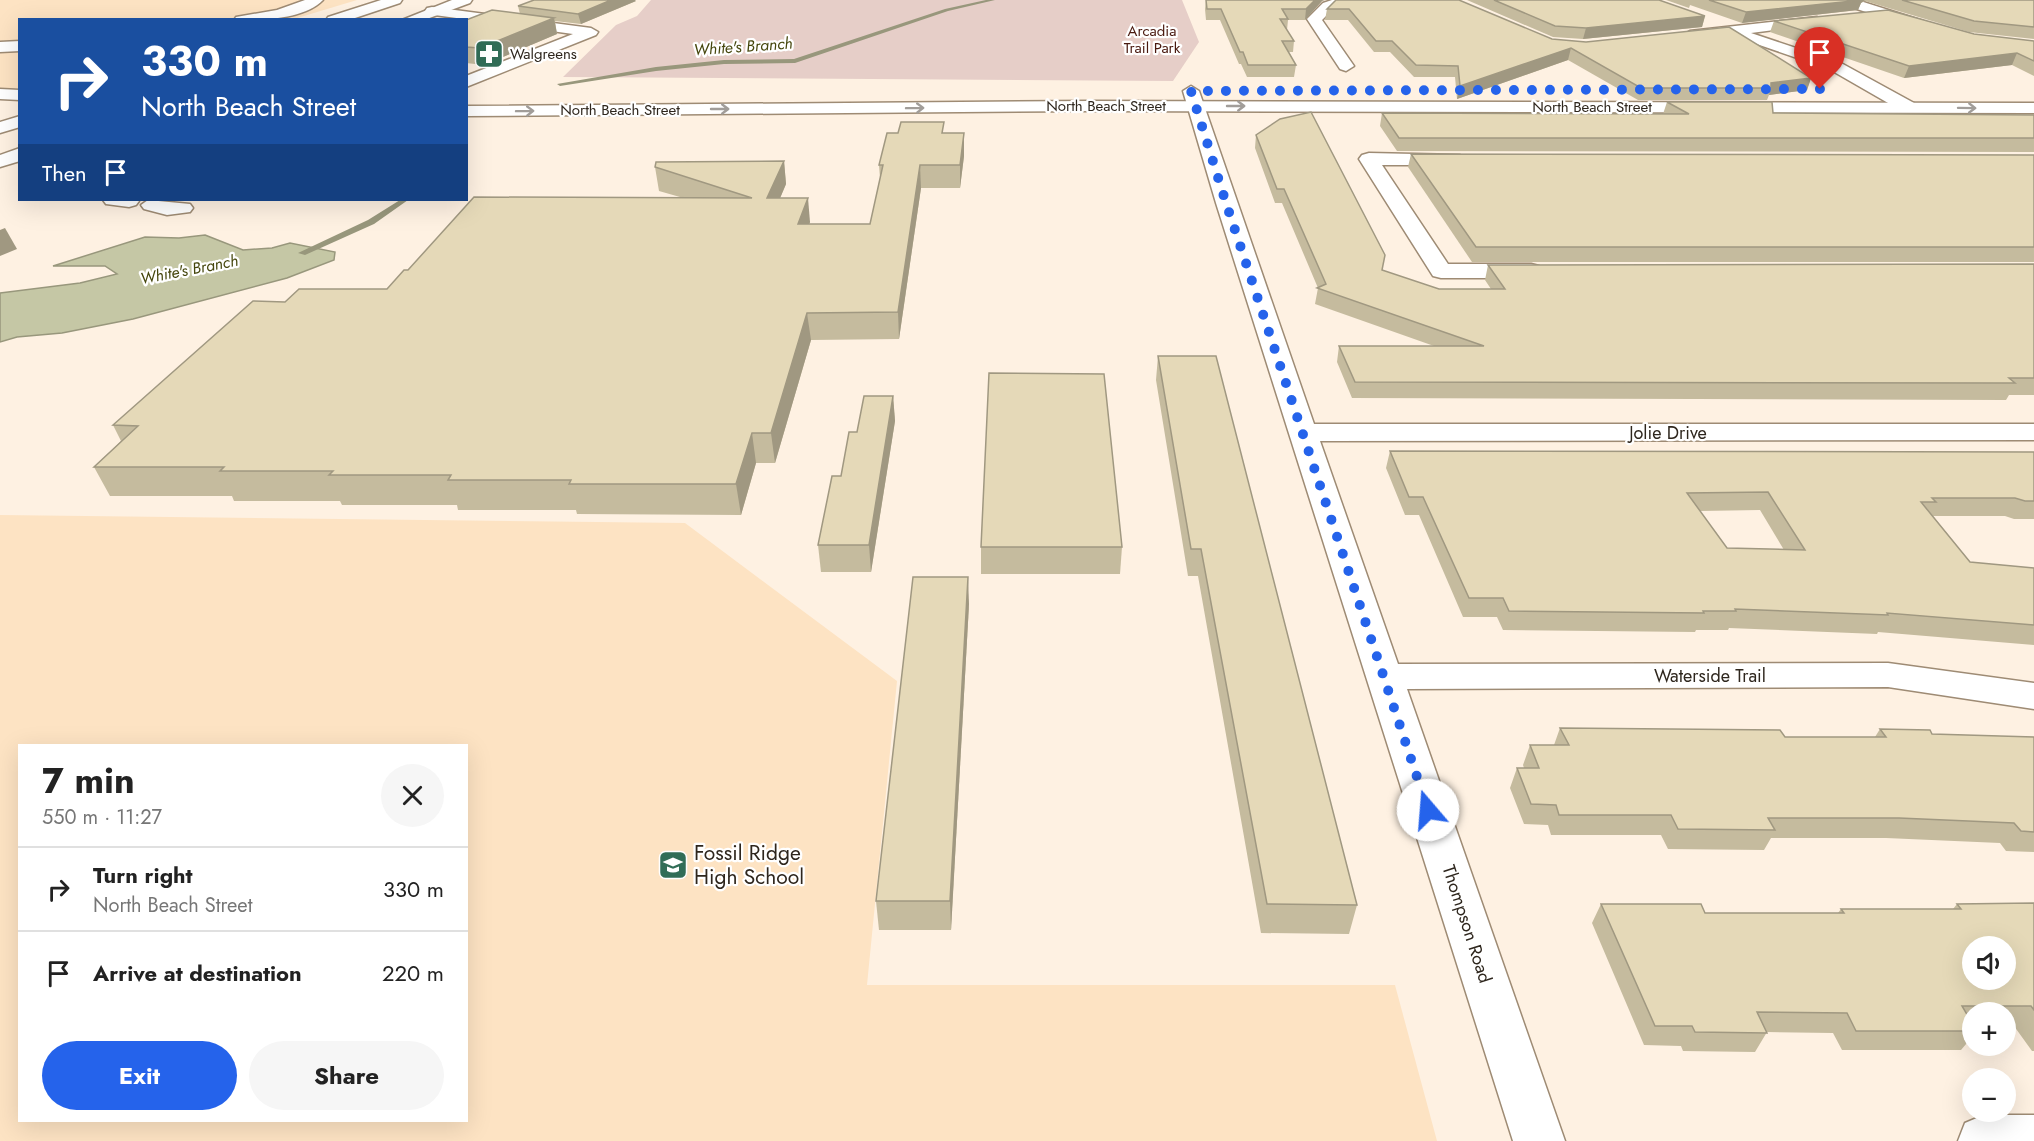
<!DOCTYPE html>
<html lang="en">
<head>
<meta charset="utf-8">
<style>
  :root { --surface:#fff; --page:#f6f6f6; --text:#222; --muted:#767676; --line:#e0e0e0; --accent:#2563eb }
  body { margin:0; font-family:Jost,sans-serif; background:var(--page); color:var(--text); height:100vh; display:flex; flex-direction:column; font-size:22px; white-space:nowrap }
  * { box-sizing:border-box; margin:0 }
  p { font-size:20px; color:var(--muted) }
  .icon { flex:none; width:33px; height:33px; fill:none; stroke:currentColor; stroke-width:2; stroke-linecap:round; stroke-linejoin:round }
  .map { position:relative; flex:1; overflow:hidden }
  .panel { position:absolute; left:18px; top:744px; width:450px; height:378px; display:flex; flex-direction:column; background:var(--surface); border-radius:0px; box-shadow:0 6px 24px #0002 }
  .panel>* { flex:none }
  .guide { position:absolute; left:18px; top:18px; width:450px; height:183px; border-radius:0px; box-shadow:0 6px 24px #0002; background:#1a4fa0; color:#fff; overflow:hidden }
  .buttons { position:absolute; left:1962px; top:936px; display:grid; gap:12px }
  .buttons a { display:grid; place-items:center; width:54px; height:54px; border-radius:50%; background:var(--surface); box-shadow:0 6px 24px #0002; font-size:30px }
  .pin { position:absolute; display:grid; place-items:center; width:51px; height:51px; color:#fff; margin:-62px -26px; border-radius:50% 50% 50% 0; rotate:-45deg; box-shadow:0 0 6px #0007 }
  .pin .icon { rotate:45deg }
  .me { position:absolute; width:66px; margin:-33px; rotate:342deg; stroke-linejoin:round; filter:drop-shadow(0 0 4px #0008) }
  .turn { display:flex; align-items:center; gap:21px; height:126px; padding:0 24px; font-size:27px }
  .turn .icon { width:78px; height:78px; stroke-width:2.5 }
  .turn b { display:block; font-size:42px; line-height:51px }
  .then { display:flex; align-items:center; height:57px; padding:0 24px; background:#0003; gap:12px; font-size:22px }
  .round { display:grid; place-items:center; flex:none; width:63px; height:63px; border-radius:32px; background:var(--page) }
  .overview { display:flex; align-items:center; justify-content:space-between; height:102px; padding:0 24px }
  h1 { font-size:36px; font-weight:700; line-height:45px }
  .primary-button { display:flex; gap:12px; margin-top:auto; padding:12px 24px }
  .primary-button a { flex:1; height:69px; border-radius:36px; background:var(--accent); color:#fff; font-size:24px; font-weight:700; line-height:69px; text-align:center }
  .primary-button a+a { background:var(--page); color:var(--text) }
  ul { padding:0; list-style:none }
  li { display:flex; align-items:center; gap:18px; height:84px; padding:0 24px; border-top:2px solid var(--line) }
  li div { flex:1 }
  li b { display:block; font-size:22px }
  li em { font-style:normal }
  .map>svg:first-child { display:block }
</style>
</head>
<body>
<div class="map">
<svg width="2034" height="1141" viewBox="0 0 2034 1141">
  <rect width="100%" height="100%" fill="#fef1e2"/>
  <!-- built -->
  <g fill="#fde3c3" fill-rule="evenodd">
    <path d="M0,0H357L294,19L20,20L19,88H0Z"/>
    <path d="M0,515L685,523L897,681L867,985H1395L1437,1141H0ZM20,746H466V1120H20Z"/>
  </g>
  <!-- green -->
  <path fill="#e6cec8" d="M651,0H1182L1199,42L1173,81L563,77L616,25L637,16Z"/>
  <!-- water -->
  <path fill="#c5c7a5" stroke="#98977c" stroke-width="1.5" d="M205,235L243,250L272,248L290,243L335,252L334,260L287,278L133,319L62,333L17,337L0,342V293L80,283L117,274L105,266H53L145,237L179,238Z"/>
  <g fill="none" stroke-linecap="round" stroke-linejoin="round">
    <!-- stream -->
    <g fill="#98977c" fill-rule="evenodd">
      <path d="M986,0H995L948,11L795,63L724,64L656,71L560,86L557,84L656,67L724,60L794,59L945,9Z"/>
      <path d="M400,200H408L374,224L305,255L298,253L368,220Z"/>
    </g>
    <!-- minor casing -->
    <g stroke="#9e8b74" stroke-width="3">
      <g id="minor">
        <path d="M305,0H323C304,20 260,20 234,20L236,17L277,10Z"/>
        <path d="M1332,0H1353L1351,3L1333,9L1322,20L1354,66L1346,71L1340,69L1307,19L1323,3Z"/>
        <path d="M1836,0H1857L1923,21L1925,24L1918,28L1913,27L1838,3Z"/>
        <path d="M432,7L591,28L598,32L596,35L466,87V76L573,34L427,14L425,11L427,8Z"/>
        <path d="M1817,17L1824,21L1822,24L1751,33L1841,63L1914,103L1917,107L1914,111H1902L1829,69L1739,38L1737,34L1690,39L1683,35L1690,31Z"/>
        <path d="M20,41V51L0,52V42Z"/>
        <path d="M1191,86L1199,91L1314,424H2034V440L1320,441L1398,664L1888,663L2034,683V709L1888,687L1407,689L1565,1141H1513L1216,203L1183,91Z"/>
        <path d="M1369,153L1460,155L1463,159L1460,163L1453,165H1382L1448,264H1531L1539,266L1542,271L1539,276L1531,278H1441L1433,276L1359,159L1362,155Z"/>
        <path d="M103,200H138L139,201L136,205L129,207L106,204Z"/>
        <path d="M148,200L190,204L193,208L190,212L167,215L144,209L141,205Z"/>
        <path d="M1984,1115H2034V1141H1958L1965,1123Z"/>
      </g>
    </g>
    <!-- major casing -->
    <g stroke="#9e8b74" stroke-width="3">
      <g id="major">
        <path d="M381,0H402L400,3L349,20H326L328,17Z"/>
        <path d="M452,0H472L470,3L424,20H402Z"/>
        <path d="M0,89L20,90V100L0,99Z"/>
        <path d="M1090,101L2034,103V113L1090,111L466,116V106Z"/>
        <path d="M20,116V127L0,133V122Z"/>
        <path d="M20,148V161L0,167V155Z"/>
      </g>
    </g>
    <!-- minor -->
    <use href="#minor" fill="#fff" fill-rule="evenodd"/>
    <!-- major -->
    <use href="#major" fill="#fff" fill-rule="evenodd"/>
  </g>
  <!-- wall -->
  <g fill="#c5bb9e" fill-rule="evenodd">
    <path d="M1206,0L1322,1L1305,20H1288L1287,30L1294,41L1293,52H1289L1296,65L1294,77H1247L1241,64H1239L1220,20H1206L1205,9Z"/>
    <path d="M1337,0L1552,39L1811,78L1807,90L1769,95L1767,100H1638L1568,60L1457,99L1455,77H1414L1390,52H1374L1348,20H1325L1327,9Z"/>
    <path d="M1467,0H1659L1705,16L1702,27L1583,39L1553,37Z"/>
    <path d="M1666,0H2034V39L1969,32L1865,1L1861,3L1858,10L1742,23L1690,5L1689,8Z"/>
    <path d="M636,1L581,24L555,21L557,34L484,65L466,63V20L520,14L518,6Z"/>
    <path d="M1774,21L1974,34L2034,41V76L2012,65L1904,78L1770,32Z"/>
    <path d="M1667,102L1773,113L2034,115V152L1397,151L1380,126L1382,113L1663,114Z"/>
    <path d="M945,133H964V156L960,188H921L899,339L811,340L775,463H756L741,515L577,514L576,510H458L457,505H342L340,501H234L232,496H110L94,467L121,441L113,425L285,302L387,289L408,270L680,197L659,191L655,167L784,161L786,184L780,198L810,222L809,224H870L880,178L879,165Z"/>
    <path d="M1256,135L1382,270L1439,289H1491L1485,280L1488,265L2034,264V395H2009L2006,400L1352,398L1337,362L1339,346H1434L1315,304L1318,288L1282,203H1275L1255,148Z"/>
    <path d="M1411,154L2034,155V262H1472L1408,167Z"/>
    <path d="M1158,356L1357,905L1349,934L1261,933L1198,576H1188L1156,380Z"/>
    <path d="M893,396L895,421L871,572H821L818,545L841,476L857,432Z"/>
    <path d="M1390,451L2034,452V519H2014L2005,516H1933L1970,562L2034,568V645L1878,632L1877,634L1729,628L1728,630H1696L1695,632L1503,630L1497,617H1463L1419,515H1405L1386,468ZM1760,510L1784,550L1727,548L1700,511Z"/>
    <path d="M981,547H1122L1120,574H981Z"/>
    <path d="M969,604L951,930H879L876,901Z"/>
    <path d="M1560,728L1785,737H1875L1880,729L1932,734L2034,737V852L2006,851L2000,843L1886,838H1771L1764,850L1668,849L1661,835H1551L1548,825L1524,824L1510,788L1517,768H1524L1523,765L1530,745H1554Z"/>
    <path d="M2034,903V1051H2032L2014,1026H2006V1012H1972V1037L1961,1050H1842L1833,1033L1767,1032L1755,1052L1683,1051L1681,1046L1644,1045L1592,923L1601,904L1705,913H1838L1841,909H1953L1957,904Z"/>
  </g>
  <!-- shaded-wall -->
  <g fill="#a09881">
    <path d="M611,0H635L636,1L581,24L578,14Z"/>
    <path d="M1315,0H1325L1322,1L1305,20L1306,9Z"/>
    <path d="M1857,0H1865L1861,3L1858,10L1742,23L1746,12Z"/>
    <path d="M1705,16L1702,27L1583,39L1586,28Z"/>
    <path d="M554,18L557,34L484,65L480,48Z"/>
    <path d="M1571,48L1568,60L1457,99L1460,86Z"/>
    <path d="M2017,53L2012,65L1904,78L1909,66Z"/>
    <path d="M1811,78L1807,90L1769,95L1771,88V83Z"/>
    <path d="M964,133V156L960,188V165Z"/>
    <path d="M784,161L786,184L770,222L767,198Z"/>
    <path d="M920,165L921,188L899,339L898,312Z"/>
    <path d="M808,198L810,222L801,249L798,224Z"/>
    <path d="M5,228L17,249L0,256V230Z"/>
    <path d="M807,313L811,340L775,463L771,433Z"/>
    <path d="M893,396L895,421L871,572L869,545Z"/>
    <path d="M752,433L756,463L741,515L736,484Z"/>
    <path d="M968,577L969,604L951,930L950,901Z"/>
  </g>
  <!-- building -->
  <g fill="#e5d9b8" stroke="#a09881" stroke-width="1.5" fill-rule="evenodd">
    <path d="M534,0H611L578,14L518,6Z"/>
    <path d="M1206,0H1315L1306,9H1282L1288,19H1280L1294,41H1282L1296,65H1248L1243,52H1240L1221,9H1207Z"/>
    <path d="M1336,0H1459L1552,39L1586,42L1729,27L1811,78L1771,83V88H1641L1571,48L1460,86L1458,66L1416,65L1392,41H1376L1349,9H1327Z"/>
    <path d="M1494,0H1659L1705,16L1586,28L1555,26Z"/>
    <path d="M1709,0H1862L1746,12Z"/>
    <path d="M1902,0H2034V27L1974,21Z"/>
    <path d="M492,10L554,18L480,48L466,47V20Z"/>
    <path d="M1888,10L1974,34L2034,41V61L2017,53L1909,66L1774,21Z"/>
    <path d="M1667,102H1772L1773,113L2034,115V138H1399L1382,113L1689,114Z"/>
    <path d="M1311,112L1385,255L1382,270L1439,289H1505L1488,265L2034,264V378H2009L2015,383L1355,382L1339,346H1484L1317,288L1326,284L1284,189H1277L1256,135L1280,119Z"/>
    <path d="M901,122H944L942,133H964L960,165H920L898,312L807,313L771,433H752L736,484H569L571,480H448L451,475H329L333,471H220L224,467H94L138,426L113,425L253,301L285,302L299,289H387L404,270H408L474,197L752,198L655,167L656,162L784,161L767,198H808L798,224H870L883,165H879L887,133H898Z"/>
    <path d="M1411,154L2034,155V247H1476Z"/>
    <path d="M1158,356H1216L1357,905L1267,904L1201,549H1191Z"/>
    <path d="M989,373L1104,374L1122,547H981Z"/>
    <path d="M864,396H893L869,545H818L832,476H841L849,432H857Z"/>
    <path d="M1390,451L2034,452V501H2025L2015,498H1932L1936,502H1921L1970,562L2034,568V625L1887,613L1888,615L1735,609L1736,611H1703L1704,613L1509,611L1503,598H1469L1423,497H1409ZM1768,492L1805,550L1727,548L1687,493Z"/>
    <path d="M913,577H968L950,901H876Z"/>
    <path d="M1560,728L1780,730L1785,737H1886L1880,729L1930,730L1932,734L2034,737V832L2021,831L2014,823L1899,818H1768L1775,830L1678,829L1671,815H1559L1556,805L1531,804L1517,768H1539L1530,745H1569Z"/>
    <path d="M2034,903V1010L2031,1006H1962L1972,1023V1031H1856L1847,1013L1757,1012L1767,1033L1695,1032L1692,1026H1655L1601,904H1701L1705,913H1844L1841,909H1961L1957,904ZM1972,946H2006V980H1972Z"/>
  </g>
  <!-- one-way arrows -->
  <defs><path id="oneway-shaft" d="M-6 0H5M1.5-3L5.5 0L1.5 3" fill="none" stroke-width="1.6" stroke-linecap="round" stroke-linejoin="round" transform="scale(1.5)"/></defs>
  <g stroke="#a19d99">
    <use href="#oneway-shaft" transform="translate(1236 106)"/>
    <use href="#oneway-shaft" transform="translate(915 108) rotate(-1)"/>
    <use href="#oneway-shaft" transform="translate(1967 108) rotate(1)"/>
    <use href="#oneway-shaft" transform="translate(720 109)"/>
    <use href="#oneway-shaft" transform="translate(525 111) rotate(-1)"/>
  </g>
  <g fill="none" stroke-linecap="round" stroke-linejoin="round">
    <!-- route -->
    <path stroke="#2563eb" stroke-width="10" stroke-dasharray="0 18" d="M1428,810L1226,203L1191,91L1820,89"/>
  </g>
  <!-- icons -->
  <defs>
    <g id="pharmacy-square" transform="scale(1.5)"><rect x="-9" y="-9" width="18" height="18" rx="4" fill="#316d57" stroke="#fff"/><path d="M-2-6h4v4h4v4h-4v4h-4v-4h-4v-4h4Z" fill="#fff"/></g>
    <g id="school-square" transform="scale(1.5)"><rect x="-9" y="-9" width="18" height="18" rx="4" fill="#316d57" stroke="#fff"/><path d="M0-5L7-2L0 1L-7-2ZM-4 1L0 2.5L4 1V4Q0 6-4 4Z" fill="#fff"/></g>
  </defs>
  <g fill-rule="evenodd">
    <use href="#pharmacy-square" x="489" y="54"/>
    <use href="#school-square" x="673" y="865"/>
  </g>
  <g text-anchor="middle" stroke-width="4.5" stroke-linejoin="round" paint-order="stroke">
    <!-- far-park labels -->
    <g font-size="15" fill="#49190f" stroke="#fff">
      <text x="1152" y="36">Arcadia<tspan x="1152" dy="17">Trail Park</tspan></text>
    </g>
    <!-- far-poi labels -->
    <g font-size="15" fill="#2e261d" stroke="#fff" text-anchor="start">
      <text x="510" y="59">Walgreens</text>
    </g>
    <!-- far-street labels -->
    <g font-size="15" fill="#2e261d" stroke="#fff">
      <text x="1106" y="111">North Beach Street</text>
      <text x="1592" y="112">North Beach Street</text>
      <text x="620" y="115">North Beach Street</text>
    </g>
    <!-- far-water labels -->
    <g font-size="16" font-style="italic" fill="#45460c" stroke="#fff">
      <text transform="translate(743 46) rotate(-4)" y="6">White's Branch</text>
      <text transform="translate(189 269) rotate(-11)" y="6">White's Branch</text>
    </g>
    <!-- street labels -->
    <g font-size="18" fill="#2e261d" stroke="#fff">
      <text x="1668" y="439">Jolie Drive</text>
      <text x="1710" y="682">Waterside Trail</text>
      <text transform="translate(1467 924) rotate(72)" y="6">Thompson Road</text>
    </g>
    <!-- near-poi labels -->
    <g font-size="21" fill="#2e261d" stroke="#fff" text-anchor="start">
      <text x="694" y="860">Fossil Ridge<tspan x="694" dy="24">High School</tspan></text>
    </g>
  </g>
</svg>
<div class="buttons">
<a><svg class="icon" aria-label="sound" viewBox="0 0 24 24"><path d="M4 9h4l5-4v14l-5-4H4zM17 9q2 3 0 6"/></svg></a>
<a>+</a>
<a>−</a>
</div>
<div class="pin" style="left:1820px;top:89px;background:#d93025"><svg class="icon" aria-label="arrive" viewBox="0 0 24 24"><path d="M6 21V4h12l-3 4 3 4H6"/></svg></div>
<svg class="me" style="left:1428px;top:810px" viewBox="-20 -20 40 40"><circle r="19" fill="#fff"/><path d="M0-13L10 11 0 6-10 11z" fill="#2563eb"/></svg>
<div class="guide">
<div class="turn"><svg class="icon" aria-label="right" viewBox="0 0 24 24"><path d="M7 20v-9h11M14 6l5 5-5 5"/></svg><div><b>330 m</b>North Beach Street</div></div>
<div class="then">Then<svg class="icon" aria-label="arrive" viewBox="0 0 24 24"><path d="M6 21V4h12l-3 4 3 4H6"/></svg></div>
</div>
<section class="panel">
<div class="overview"><div><h1>7 min</h1><p>550 m · 11:27</p></div><a class="round"><svg class="icon" aria-label="close" viewBox="0 0 24 24"><path d="M6 6l12 12M18 6L6 18"/></svg></a></div>
<ul>
<li><svg class="icon" aria-label="right" viewBox="0 0 24 24"><path d="M7 20v-9h11M14 6l5 5-5 5"/></svg><div><b>Turn right</b><p>North Beach Street</p></div><em>330 m</em></li>
<li><svg class="icon" aria-label="arrive" viewBox="0 0 24 24"><path d="M6 21V4h12l-3 4 3 4H6"/></svg><div><b>Arrive at destination</b></div><em>220 m</em></li>
</ul>
<div class="primary-button"><a>Exit</a><a>Share</a></div>
</section>
</div>
</body>
</html>
